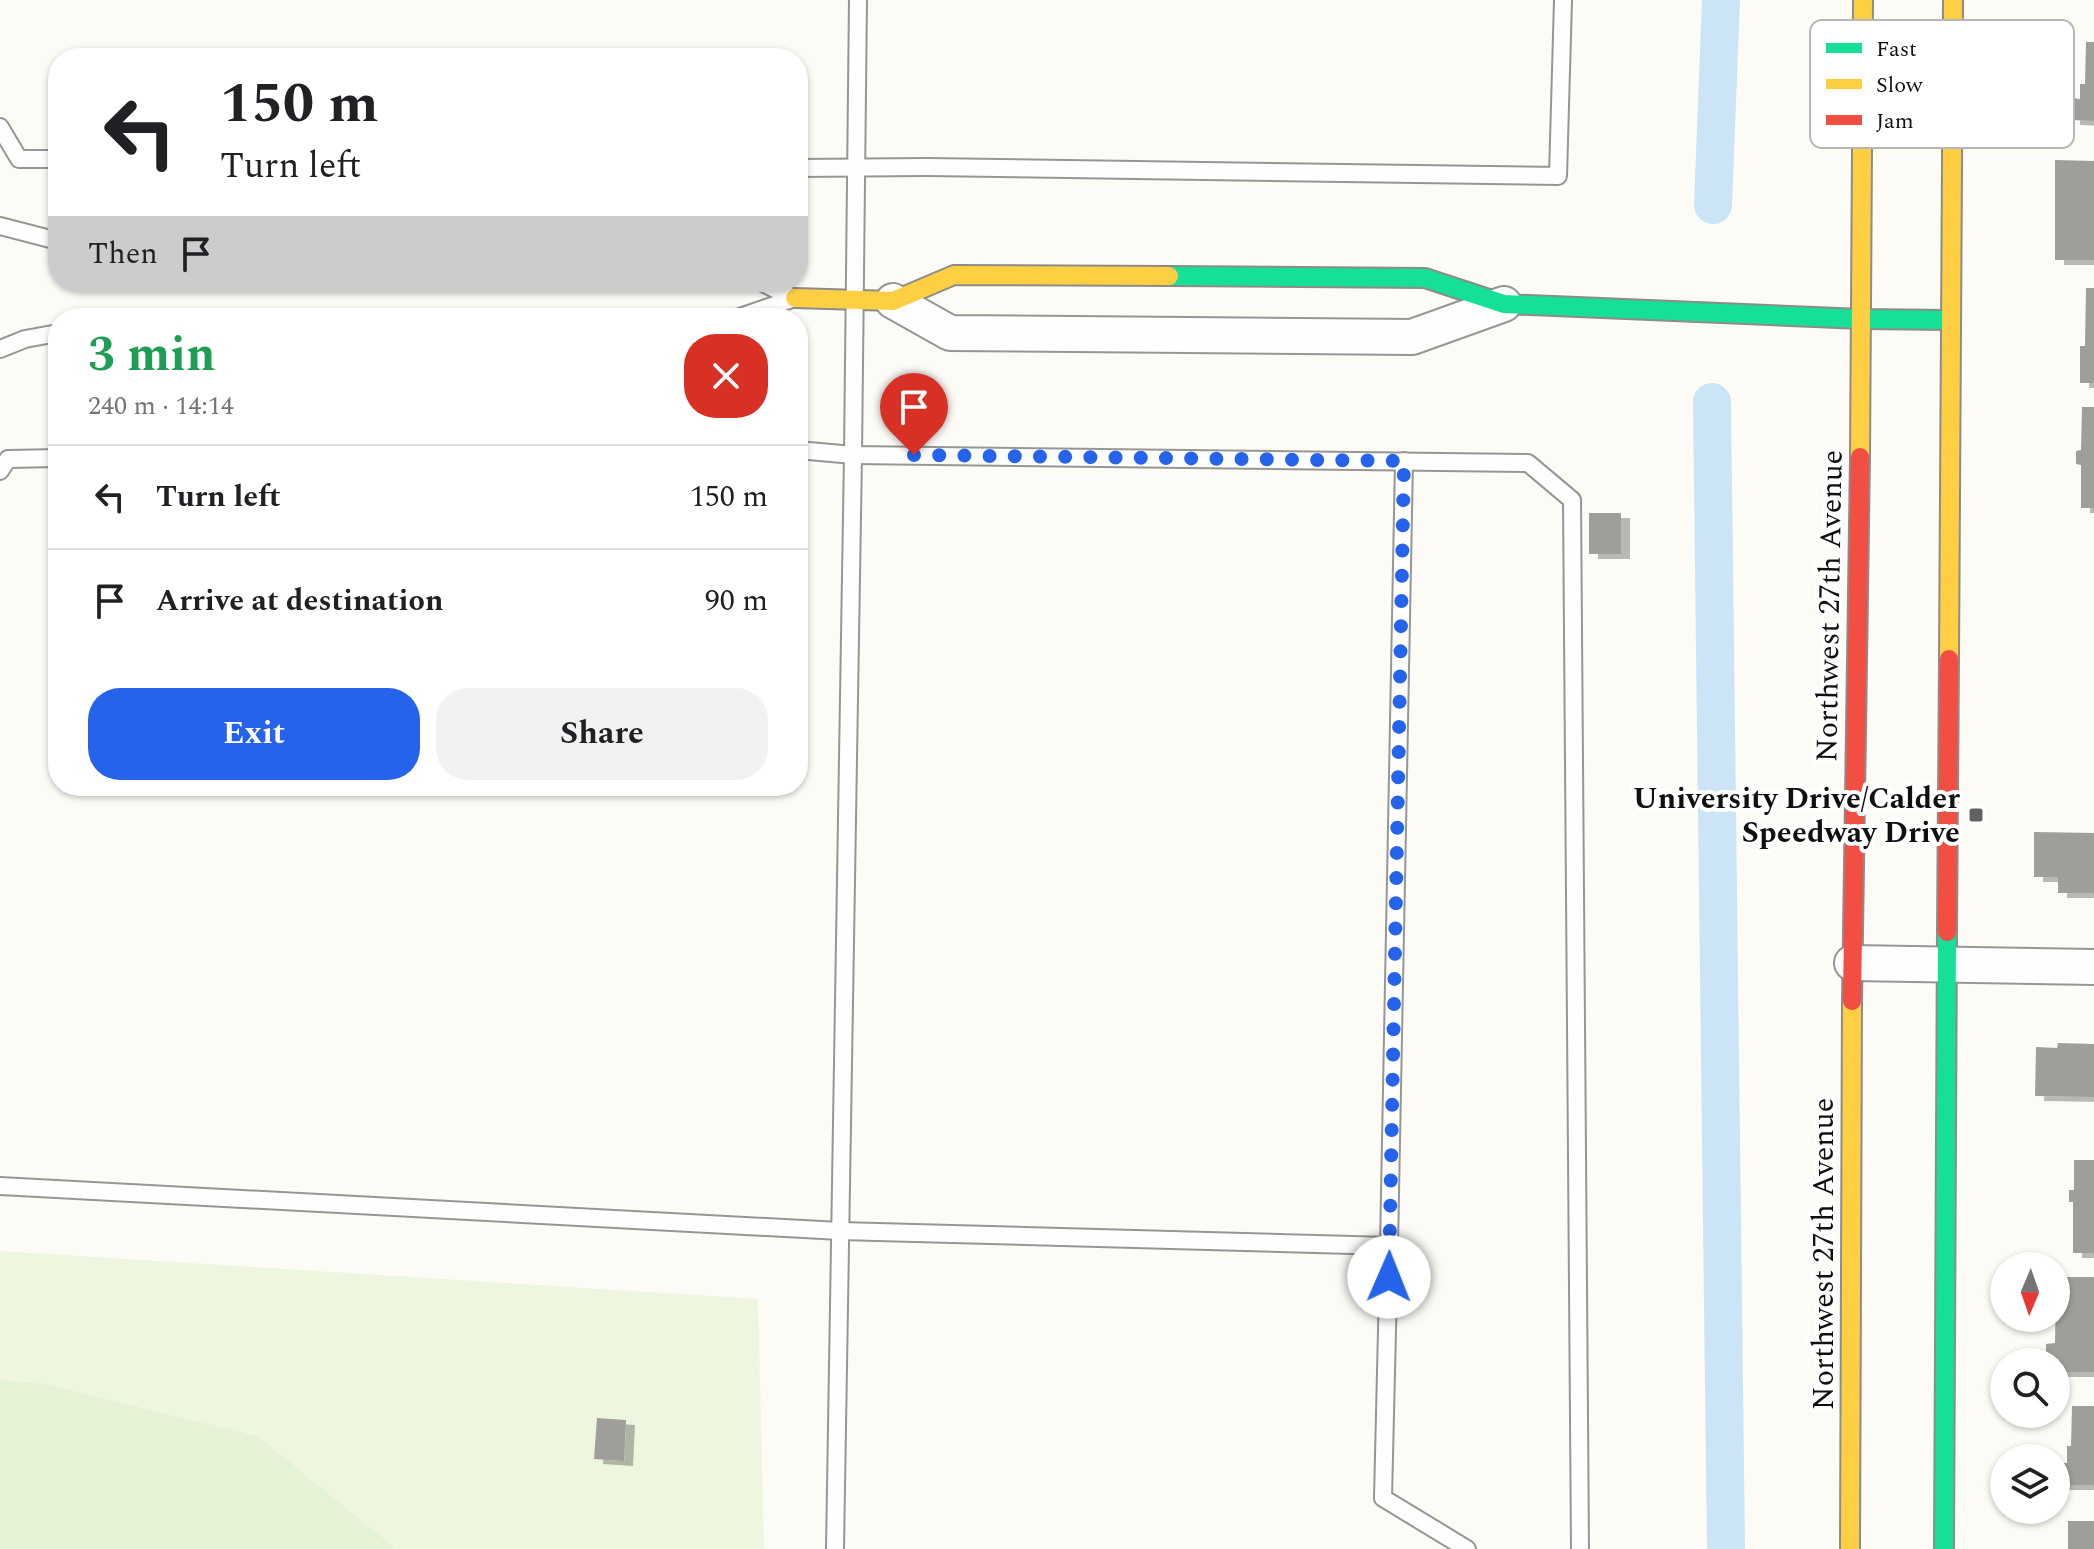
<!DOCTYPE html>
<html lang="en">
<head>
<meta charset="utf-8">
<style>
  :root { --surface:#fff; --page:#f2f2f2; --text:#202124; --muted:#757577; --line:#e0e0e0; --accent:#2563eb }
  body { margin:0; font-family:Spectral,serif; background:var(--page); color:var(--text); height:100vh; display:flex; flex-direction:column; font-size:30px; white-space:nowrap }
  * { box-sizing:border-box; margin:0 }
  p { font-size:26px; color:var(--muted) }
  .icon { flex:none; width:44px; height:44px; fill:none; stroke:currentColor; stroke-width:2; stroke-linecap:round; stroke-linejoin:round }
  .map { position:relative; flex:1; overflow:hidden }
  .drawer { position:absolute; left:48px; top:308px; width:760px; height:488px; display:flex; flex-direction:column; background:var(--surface); border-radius:32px; box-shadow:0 2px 6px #0004 }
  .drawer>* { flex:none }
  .banner { position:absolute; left:48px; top:48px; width:760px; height:244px; border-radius:32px; box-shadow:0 2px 6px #0004; background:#fff; color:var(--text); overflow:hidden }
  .needle { width:52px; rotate:182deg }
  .tools { position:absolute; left:1990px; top:1252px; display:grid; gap:16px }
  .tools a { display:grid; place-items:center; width:80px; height:80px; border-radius:50%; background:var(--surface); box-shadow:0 2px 6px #0004; font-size:40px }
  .pin { position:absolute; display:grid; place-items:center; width:68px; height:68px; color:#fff; margin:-82px -34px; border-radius:50% 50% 50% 0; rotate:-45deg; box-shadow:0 0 8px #0007 }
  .pin .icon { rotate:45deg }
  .me { position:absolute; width:88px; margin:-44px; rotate:1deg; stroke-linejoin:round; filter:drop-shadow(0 0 6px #0008) }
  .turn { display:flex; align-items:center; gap:28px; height:168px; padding:0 40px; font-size:36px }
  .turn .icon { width:104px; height:104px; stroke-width:2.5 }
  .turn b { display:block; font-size:56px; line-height:68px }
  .then { display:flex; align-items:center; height:76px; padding:0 40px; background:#0003; gap:16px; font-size:30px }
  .round { display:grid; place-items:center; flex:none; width:84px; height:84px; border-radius:32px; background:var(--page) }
  .overview { display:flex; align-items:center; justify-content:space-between; height:136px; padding:0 40px }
  h1 { font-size:48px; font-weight:700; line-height:60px; color:#1e9e55 }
  .primary-button { display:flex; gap:16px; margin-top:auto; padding:16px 40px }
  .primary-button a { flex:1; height:92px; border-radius:32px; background:var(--accent); color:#fff; font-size:32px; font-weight:700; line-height:92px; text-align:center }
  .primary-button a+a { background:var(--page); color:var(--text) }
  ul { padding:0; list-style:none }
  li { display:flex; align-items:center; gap:24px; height:104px; padding:0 40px; border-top:2px solid var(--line) }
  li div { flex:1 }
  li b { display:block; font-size:30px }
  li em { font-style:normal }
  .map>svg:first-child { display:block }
</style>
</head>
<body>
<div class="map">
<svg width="2094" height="1549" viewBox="0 0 2094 1549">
  <defs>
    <filter id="shadow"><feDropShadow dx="9" dy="5" stdDeviation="0" flood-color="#0004"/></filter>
  </defs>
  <rect width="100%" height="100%" fill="#fcfbf6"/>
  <!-- green -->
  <path fill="#e4f2d5" d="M0,1380L43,1383L258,1436L397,1549H0Z"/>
  <!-- pitch -->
  <path fill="#eef6df" d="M0,1251L758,1299L764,1549H397L258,1436L44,1383L0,1380Z"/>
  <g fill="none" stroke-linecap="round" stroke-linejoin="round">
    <!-- canal -->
    <g stroke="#cbe5f7" stroke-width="38">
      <path d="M1713,205L1721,0"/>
      <path d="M1712,402L1726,1549"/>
    </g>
  </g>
  <!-- building -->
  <g fill="#a09e9b" filter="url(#shadow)">
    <path d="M2086,42H2094V121L2071,120V98L2080,99V84H2085Z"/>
    <path d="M2055,160L2094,161V260H2055Z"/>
    <path d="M2086,288H2094V383H2080V346H2085Z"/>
    <path d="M2082,407H2094V508H2081V465L2076,464V451L2081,450Z"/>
    <rect x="1589" y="513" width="32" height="41"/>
    <path d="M2034,832L2094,833V893H2058V877H2034Z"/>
    <path d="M2058,1043L2094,1044V1097L2035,1096L2036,1047L2057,1048Z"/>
    <path d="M2074,1160H2094V1253H2073V1202H2069V1190H2074Z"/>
    <path d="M2056,1277H2094V1372H2056V1362H2046V1344L2055,1343Z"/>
    <path d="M2072,1406H2094V1485H2059V1463H2067V1446H2071Z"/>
    <path d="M597,1418L626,1420L624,1461L594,1459Z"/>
    <rect x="2068" y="1521" width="26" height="28"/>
  </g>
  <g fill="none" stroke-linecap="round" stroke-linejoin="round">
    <!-- lane casing -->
    <g stroke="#969694" stroke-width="20">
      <g id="lane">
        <path d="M0,127L19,159H58"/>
        <path d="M798,168L927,167L1558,176L1563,0"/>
        <path d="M0,226L58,241"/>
        <path d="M761,282L793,298"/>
        <path d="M737,318L795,298"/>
        <path d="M0,349L25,339L58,333"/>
        <path d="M798,450L853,455L1528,463L1572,500L1580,1549"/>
        <path d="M0,471L8,459L58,458"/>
        <path d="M0,1186L840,1231L1389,1246L1404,461"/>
        <path d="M1389,1246L1383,1498L1467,1549"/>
        <path d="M835,1549L853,455L858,0"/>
      </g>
    </g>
    <!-- street casing -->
    <g stroke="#969694" stroke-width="38">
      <g id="street">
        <path d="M893,301L950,333L1412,337L1504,304"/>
        <path d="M1852,963L2094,967"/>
      </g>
    </g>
    <!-- fast casing -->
    <g stroke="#8d8c8a" stroke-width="22">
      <g id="fast">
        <path d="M1169,276L1425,278L1504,304L1862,319L1950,320"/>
        <path d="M1944,1549L1947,932"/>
      </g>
    </g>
    <!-- slow casing -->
    <g stroke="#8d8c8a" stroke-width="22">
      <g id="slow">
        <path d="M795,298L893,301L954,275L1169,276"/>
        <path d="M1860,457L1863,0"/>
        <path d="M1949,659L1953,0"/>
        <path d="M1850,1549L1852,1001"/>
      </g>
    </g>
    <!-- jam casing -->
    <g stroke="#8d8c8a" stroke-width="22">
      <g id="jam">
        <path d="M1947,932L1949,659"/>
        <path d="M1852,1001L1860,457"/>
      </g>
    </g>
    <!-- lane -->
    <use href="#lane" stroke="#fffefe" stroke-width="16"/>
    <!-- street -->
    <use href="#street" stroke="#fffefe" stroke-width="34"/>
    <!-- fast -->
    <use href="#fast" stroke="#16e098" stroke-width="18"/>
    <!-- slow -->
    <use href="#slow" stroke="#ffcf43" stroke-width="18"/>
    <!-- jam -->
    <use href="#jam" stroke="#f24e42" stroke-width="18"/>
  </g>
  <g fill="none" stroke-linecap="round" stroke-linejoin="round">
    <!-- route -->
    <path stroke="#2563eb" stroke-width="14" stroke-dasharray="0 25.2" d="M914,455L1404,461L1389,1277"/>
  </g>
  <!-- markers -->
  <rect fill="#636260" stroke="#fff" stroke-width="3" x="1968" y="807" width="16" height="16" rx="4"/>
  <g text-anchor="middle" stroke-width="8" stroke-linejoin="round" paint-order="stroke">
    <!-- street labels -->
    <g font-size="30" fill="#101010" stroke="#fff">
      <text transform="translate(1829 606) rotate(-89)" y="10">Northwest 27th Avenue</text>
      <text transform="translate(1823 1254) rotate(-90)" y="10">Northwest 27th Avenue</text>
    </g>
    <!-- poi labels -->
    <g font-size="30" font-weight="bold" fill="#101010" stroke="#fff" text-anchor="end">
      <text x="1960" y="808">University Drive/Calder<tspan x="1960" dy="34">Speedway Drive</tspan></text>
    </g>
  </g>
  <!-- legend -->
  <rect x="1810" y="20" width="264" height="128" rx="12" fill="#fff" stroke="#b7b7b7" stroke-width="2"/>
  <rect x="1826" y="43" width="36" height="10" fill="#16e098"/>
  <rect x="1826" y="79" width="36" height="10" fill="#ffcf43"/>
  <rect x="1826" y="115" width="36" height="10" fill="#f24e42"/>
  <g font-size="22" fill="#101010">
    <text x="1876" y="56">Fast</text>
    <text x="1876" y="92">Slow</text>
    <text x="1876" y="128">Jam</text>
  </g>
</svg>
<div class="tools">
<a><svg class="needle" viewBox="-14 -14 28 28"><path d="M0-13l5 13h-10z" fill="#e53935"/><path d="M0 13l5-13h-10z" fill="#757577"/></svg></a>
<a><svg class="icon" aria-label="search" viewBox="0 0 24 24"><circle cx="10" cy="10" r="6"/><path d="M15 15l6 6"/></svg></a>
<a><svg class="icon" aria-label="layers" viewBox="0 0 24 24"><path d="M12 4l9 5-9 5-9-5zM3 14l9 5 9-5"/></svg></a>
</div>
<div class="pin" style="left:914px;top:455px;background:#d93025"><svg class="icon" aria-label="arrive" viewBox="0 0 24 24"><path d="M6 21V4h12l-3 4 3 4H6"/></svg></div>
<svg class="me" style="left:1389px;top:1277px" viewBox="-20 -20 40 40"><circle r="19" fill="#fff"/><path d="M0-13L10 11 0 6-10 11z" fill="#2563eb"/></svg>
<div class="banner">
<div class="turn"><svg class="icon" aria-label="left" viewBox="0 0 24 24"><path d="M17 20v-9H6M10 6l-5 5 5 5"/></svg><div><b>150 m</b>Turn left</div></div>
<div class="then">Then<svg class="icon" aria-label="arrive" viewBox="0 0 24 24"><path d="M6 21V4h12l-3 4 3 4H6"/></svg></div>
</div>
<section class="drawer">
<div class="overview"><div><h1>3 min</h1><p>240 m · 14:14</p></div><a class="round" style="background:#d93025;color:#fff"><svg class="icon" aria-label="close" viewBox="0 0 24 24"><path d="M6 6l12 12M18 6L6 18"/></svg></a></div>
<ul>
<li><svg class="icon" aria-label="left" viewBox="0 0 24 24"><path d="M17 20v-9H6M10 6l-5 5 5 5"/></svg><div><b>Turn left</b></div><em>150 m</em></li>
<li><svg class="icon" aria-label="arrive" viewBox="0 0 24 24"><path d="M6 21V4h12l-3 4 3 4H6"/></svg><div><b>Arrive at destination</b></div><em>90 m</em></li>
</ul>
<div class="primary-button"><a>Exit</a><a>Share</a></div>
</section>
</div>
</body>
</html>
